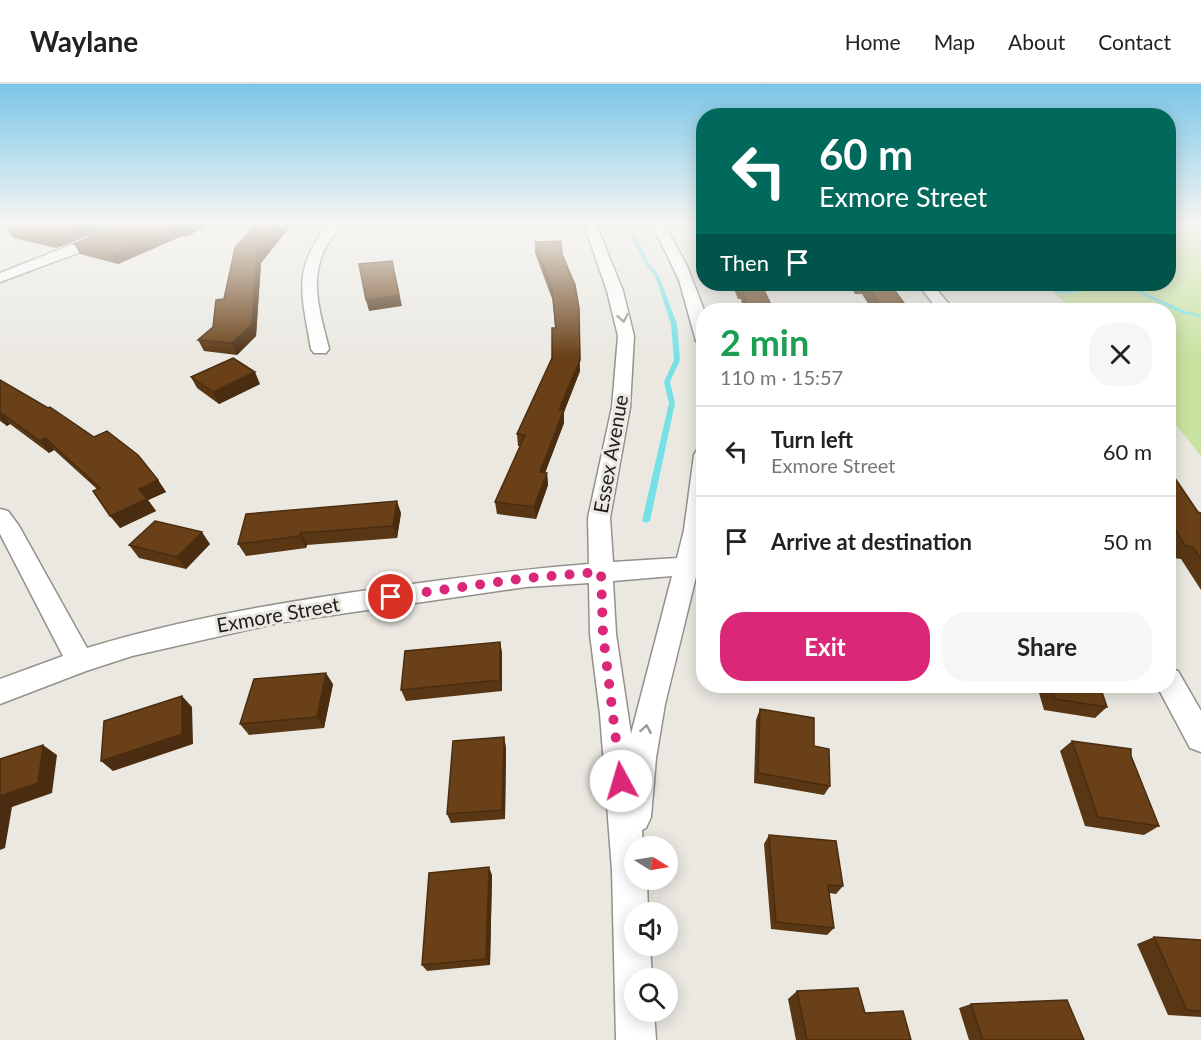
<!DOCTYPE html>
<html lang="en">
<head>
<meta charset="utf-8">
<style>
  :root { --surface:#fff; --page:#f6f6f6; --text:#222; --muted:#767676; --line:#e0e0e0; --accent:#db2777 }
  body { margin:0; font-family:Lato,sans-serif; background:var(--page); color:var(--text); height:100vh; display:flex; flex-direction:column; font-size:22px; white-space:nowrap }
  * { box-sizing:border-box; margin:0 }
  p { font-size:20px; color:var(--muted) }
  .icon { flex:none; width:33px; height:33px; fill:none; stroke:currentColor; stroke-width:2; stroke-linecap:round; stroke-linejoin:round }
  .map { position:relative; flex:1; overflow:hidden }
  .drawer { position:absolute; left:696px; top:219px; width:480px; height:390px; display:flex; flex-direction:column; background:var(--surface); border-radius:24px; box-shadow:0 3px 15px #0003 }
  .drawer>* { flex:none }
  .banner { position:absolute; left:696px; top:24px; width:480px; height:183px; border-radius:24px; box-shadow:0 3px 15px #0003; background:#00695c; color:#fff; overflow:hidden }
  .needle { width:39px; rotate:101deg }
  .fabs { position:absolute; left:624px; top:752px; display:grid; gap:12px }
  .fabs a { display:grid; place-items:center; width:54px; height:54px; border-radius:50%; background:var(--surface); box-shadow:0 3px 15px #0003; font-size:30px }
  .pin { position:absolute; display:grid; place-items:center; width:51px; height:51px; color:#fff; margin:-26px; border:3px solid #fff; border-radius:50%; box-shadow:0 2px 6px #0007 }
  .me { position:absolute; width:66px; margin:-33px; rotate:354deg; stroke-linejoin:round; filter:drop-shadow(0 0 4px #0008) }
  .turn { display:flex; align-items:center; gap:21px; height:126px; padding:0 24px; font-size:27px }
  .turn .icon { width:78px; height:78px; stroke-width:2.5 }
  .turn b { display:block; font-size:42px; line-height:51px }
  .then { display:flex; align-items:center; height:57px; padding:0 24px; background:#0003; gap:12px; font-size:22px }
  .round { display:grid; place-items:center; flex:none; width:63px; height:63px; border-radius:24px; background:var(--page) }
  .overview { display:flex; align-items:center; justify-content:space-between; height:102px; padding:0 24px }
  h1 { font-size:36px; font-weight:700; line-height:45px; color:#1e9e55 }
  .primary-button { display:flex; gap:12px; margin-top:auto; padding:12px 24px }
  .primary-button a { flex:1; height:69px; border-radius:24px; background:var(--accent); color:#fff; font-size:24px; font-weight:700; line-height:69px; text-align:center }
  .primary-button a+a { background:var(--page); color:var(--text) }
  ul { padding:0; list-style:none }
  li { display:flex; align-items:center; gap:18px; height:90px; padding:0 24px; border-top:2px solid var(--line) }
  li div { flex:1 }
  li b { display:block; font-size:22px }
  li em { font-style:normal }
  header { display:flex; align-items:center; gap:36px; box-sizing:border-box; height:84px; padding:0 30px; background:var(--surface); border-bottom:2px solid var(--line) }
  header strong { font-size:28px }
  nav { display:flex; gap:33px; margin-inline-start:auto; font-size:21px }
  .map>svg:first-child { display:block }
</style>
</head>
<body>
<header>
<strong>Waylane</strong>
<nav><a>Home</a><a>Map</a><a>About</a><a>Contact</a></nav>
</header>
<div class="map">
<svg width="1201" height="956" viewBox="0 0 1201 956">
  <rect width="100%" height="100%" fill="#eae8e1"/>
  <!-- green -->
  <path fill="#c8e3a0" d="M1169,140H1201V372L1169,332L1168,226H1073L1044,200H1168Z"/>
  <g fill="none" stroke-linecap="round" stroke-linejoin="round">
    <!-- stream -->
    <g fill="#76e0e7" fill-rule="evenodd">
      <path d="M625,140H629L648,178L659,192L677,240L680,276L670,298L675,319L650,437L646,439L642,437L669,319L664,298L674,276L671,240L655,192L644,178Z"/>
      <path d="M1121,200H1126L1185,227L1201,231V233L1181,229Z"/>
    </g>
    <!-- canal -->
    <path fill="#76e0e7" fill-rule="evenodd" d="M1061,200H1107L1099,205L1061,210L1055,209L1053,205L1055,201Z"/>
    <!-- minor casing -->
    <g stroke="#92918b" stroke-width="3">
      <g id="minor">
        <path d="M124,140H140L99,161L0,198V189Z"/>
        <path d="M329,140H342C335,150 326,159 322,172C310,202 322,235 329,265L326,269H314L311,265C302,211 291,185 329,140Z"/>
        <path d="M584,140H596L623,207L634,252L630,323L610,434L613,478L677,474L684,446L694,371L697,366L704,365V460L665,620L656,674L651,733L646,744L642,746L643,762H634V795H647L648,828H634V861H650L652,894H634V927H654L656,956H616L612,786L600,630L590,550L589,499L526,503L278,539L132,572L86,587L0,620V595L63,572L0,450V425L8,427L19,442L87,564C186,534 288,517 390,503C456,494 522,485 589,480L588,434L612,323L618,252L607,207ZM672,492L631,650L616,550L613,497Z"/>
        <path d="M652,140H664L687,182L704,226V262L696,257L679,196Z"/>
        <path d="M918,200H932L954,226H938Z"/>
        <path d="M1168,584L1178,587L1201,627V668L1190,664L1157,602H1168Z"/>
      </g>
    </g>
    <!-- minor -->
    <use href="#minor" fill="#fff" fill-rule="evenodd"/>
  </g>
  <!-- wall -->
  <g fill="#5a3714">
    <path d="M119,140L56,164L13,154L6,143Z"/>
    <path d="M120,140H210L186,153L182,152L118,180L80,170L74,160Z"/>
    <path d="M256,140H292L261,179L256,252L237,271L204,267L198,256L213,243Z"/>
    <path d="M535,158L562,170L580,287L564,328V339L545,388L547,389L548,401L536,435L497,430L495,418L520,362H518L517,350L552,274L555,244L553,217L535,169Z"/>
    <path d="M732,200H761L772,223L776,226H743L741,215H738Z"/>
    <path d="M849,200H890L909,226H872L862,210H855Z"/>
    <path d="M191,293L260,300L219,320L197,304Z"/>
    <path d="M0,296L94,353L158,396L166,408L148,416L156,427L120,444L97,405L54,366L49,369L10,340L7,342L0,337Z"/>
    <path d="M1168,384L1198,428L1201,429V506L1181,475L1173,474L1168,465Z"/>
    <path d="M401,429L397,454L307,461L306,464L246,472L238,460Z"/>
    <path d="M210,460L186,485L139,474L129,461Z"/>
    <path d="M500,558L502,569V607L406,617L401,606Z"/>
    <path d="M333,600L324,644L249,651L240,640Z"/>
    <path d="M1037,602H1100L1107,623L1095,634L1044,626Z"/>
    <path d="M760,625L830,702L824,711L754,699L756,636Z"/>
    <path d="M504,653L506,664L505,735L451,739L447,730Z"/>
    <path d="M1072,657L1131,672L1159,742L1144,751L1085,742L1060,667Z"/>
    <path d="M769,751L843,802L836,810L829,809L834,844L827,851L771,845L764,760Z"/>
    <path d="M492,791L490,881L427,887L422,881Z"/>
    <path d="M1154,853L1201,856V933L1168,931L1137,860Z"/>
    <path d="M797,907L865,929L911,956H796L788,915Z"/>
    <path d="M971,920L1084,956H969L959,924Z"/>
  </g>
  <!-- shaded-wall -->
  <g fill="#4a2d10">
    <path d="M88,140H119L56,164L50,154Z"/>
    <path d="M187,140H210L186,153L182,143Z"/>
    <path d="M280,140H292L261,179L256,252L237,271L232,259L257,169Z"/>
    <path d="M178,142L182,152L118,180L113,170Z"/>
    <path d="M392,177L402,222L369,227L366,216Z"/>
    <path d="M579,224L580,287L564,328V339L541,400L540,388Z"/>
    <path d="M255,288L260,300L219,320L213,308Z"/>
    <path d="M0,328H1L10,340L7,342L0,333Z"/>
    <path d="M45,354L54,366L49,369L40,357Z"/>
    <path d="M547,389L548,401L536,435L534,423Z"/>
    <path d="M158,396L166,408L148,416L156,427L120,444L110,432L139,405Z"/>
    <path d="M397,417L401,429L397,454L393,442Z"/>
    <path d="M202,448L210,460L186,485L177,473Z"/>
    <path d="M301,449L307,461L306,464L300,452Z"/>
    <path d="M500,558L502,569V607L500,596Z"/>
    <path d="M326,589L333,600L324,644L317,633Z"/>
    <path d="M182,612L192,623L193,660L113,687L101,677Z"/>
    <path d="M504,653L506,664L505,735L502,726Z"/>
    <path d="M43,661L57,671L52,709L12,723L5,764L0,766V712Z"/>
    <path d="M489,783L492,791L490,881L486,875Z"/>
  </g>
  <!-- building -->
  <g fill="#694017" stroke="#4a2d10" stroke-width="1.5">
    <path d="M16,140H88L50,154L6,143Z"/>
    <path d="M120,140H187L182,143L178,142L113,170L74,160Z"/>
    <path d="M256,140H280L257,169L252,240L232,259L198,256L213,243L216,216L224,215L235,164Z"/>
    <path d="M561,157L562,170L575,201L579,224L580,276L559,326H564L540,388L547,389L534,423L495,418L525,351L517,350L552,274V244H556L552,206L535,158Z"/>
    <path d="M392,177L399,211L366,216L359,180Z"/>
    <path d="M738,200H761L772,223H775L776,226H748L742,204H740Z"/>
    <path d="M866,200H890L909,226H883Z"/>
    <path d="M1031,220L1037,226H1022Z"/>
    <path d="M233,274L255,288L213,308L191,293Z"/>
    <path d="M0,296L48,324L50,323L94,353L107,347L138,371L158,396L139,405L147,415L110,432L93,407L100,404L45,354L40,357L0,328Z"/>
    <path d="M1168,384L1198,428L1201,429V475L1193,463L1185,462L1168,432Z"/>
    <path d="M397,417L393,442L301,449L300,452L238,460L246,430Z"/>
    <path d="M155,437L202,448L177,473L129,461Z"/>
    <path d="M500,558V596L401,606L405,567Z"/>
    <path d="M326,589L317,633L240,640L254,595Z"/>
    <path d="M1051,602H1100L1107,623L1055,615Z"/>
    <path d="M182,612V650L101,677L104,637Z"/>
    <path d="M760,625L814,634V662L829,665L830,702L758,689Z"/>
    <path d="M504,653L502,726L447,730L453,657Z"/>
    <path d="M1072,657L1131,665V672L1159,742L1098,733Z"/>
    <path d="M43,661L38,699L0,712V675Z"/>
    <path d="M769,751L836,757L843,802L828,801L834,844L776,838Z"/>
    <path d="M489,783L486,875L422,881L429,789Z"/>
    <path d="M1154,853L1201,856V927L1187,926Z"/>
    <path d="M858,904L865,929L903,927L911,956H807L797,907Z"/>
    <path d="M1067,916L1084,956H983L971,920Z"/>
  </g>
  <!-- one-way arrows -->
  <defs><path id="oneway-chevron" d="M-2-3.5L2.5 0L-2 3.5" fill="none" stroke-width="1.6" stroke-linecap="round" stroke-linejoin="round" transform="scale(1.5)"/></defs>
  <g stroke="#9a9998">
    <use href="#oneway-chevron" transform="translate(623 234) rotate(80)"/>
    <use href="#oneway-chevron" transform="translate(646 645) rotate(-80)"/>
  </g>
  <!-- sky -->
  <linearGradient id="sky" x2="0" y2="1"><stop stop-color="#7ac6e8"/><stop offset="0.51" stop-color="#f6f5f2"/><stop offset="1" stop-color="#f6f5f2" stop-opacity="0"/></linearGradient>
  <rect width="1201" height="273" fill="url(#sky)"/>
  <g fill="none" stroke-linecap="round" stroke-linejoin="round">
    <!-- route -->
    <path stroke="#db2777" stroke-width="10" stroke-dasharray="0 18" d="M391,513L526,494L601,488L603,550L621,697"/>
  </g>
  <g text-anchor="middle" stroke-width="6" stroke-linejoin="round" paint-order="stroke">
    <!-- street labels -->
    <g font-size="20" fill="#1e1d1b" stroke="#eae8e1">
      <text transform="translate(611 370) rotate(-80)" y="7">Essex Avenue</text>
      <text transform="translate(278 531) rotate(-10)" y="7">Exmore Street</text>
    </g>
  </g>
</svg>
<div class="fabs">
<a><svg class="needle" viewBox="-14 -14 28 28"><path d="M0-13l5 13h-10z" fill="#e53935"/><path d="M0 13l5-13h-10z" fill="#767676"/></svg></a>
<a><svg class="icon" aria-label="sound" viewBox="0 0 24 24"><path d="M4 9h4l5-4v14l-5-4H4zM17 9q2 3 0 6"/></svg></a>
<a><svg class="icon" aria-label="search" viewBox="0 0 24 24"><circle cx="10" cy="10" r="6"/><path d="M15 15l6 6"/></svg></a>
</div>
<div class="pin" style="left:391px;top:513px;background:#d93025"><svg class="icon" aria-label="arrive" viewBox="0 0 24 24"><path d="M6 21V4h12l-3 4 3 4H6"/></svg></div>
<svg class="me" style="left:621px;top:697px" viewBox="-20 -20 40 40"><circle r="19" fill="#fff"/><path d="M0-13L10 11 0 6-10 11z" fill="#db2777"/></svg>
<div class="banner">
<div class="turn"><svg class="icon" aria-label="left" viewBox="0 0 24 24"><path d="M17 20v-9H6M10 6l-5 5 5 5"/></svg><div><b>60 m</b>Exmore Street</div></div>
<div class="then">Then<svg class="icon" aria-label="arrive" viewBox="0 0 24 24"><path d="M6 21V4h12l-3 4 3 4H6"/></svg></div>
</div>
<section class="drawer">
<div class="overview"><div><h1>2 min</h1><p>110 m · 15:57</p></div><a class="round"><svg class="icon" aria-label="close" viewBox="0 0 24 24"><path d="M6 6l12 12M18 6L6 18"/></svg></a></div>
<ul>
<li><svg class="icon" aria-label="left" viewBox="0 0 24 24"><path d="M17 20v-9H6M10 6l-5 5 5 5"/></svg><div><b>Turn left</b><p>Exmore Street</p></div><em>60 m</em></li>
<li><svg class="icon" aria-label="arrive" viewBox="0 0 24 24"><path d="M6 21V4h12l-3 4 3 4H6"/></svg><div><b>Arrive at destination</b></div><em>50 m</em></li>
</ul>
<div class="primary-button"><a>Exit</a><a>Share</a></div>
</section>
</div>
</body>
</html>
